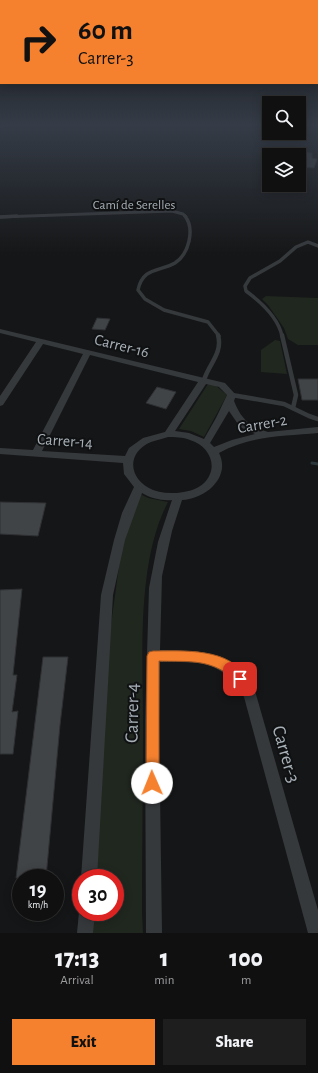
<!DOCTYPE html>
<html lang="en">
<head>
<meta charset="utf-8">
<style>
  :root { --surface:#101011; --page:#1e1e1f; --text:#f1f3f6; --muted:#9c9d9f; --line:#303031; --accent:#f5812f }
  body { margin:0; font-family:"Alegreya Sans",sans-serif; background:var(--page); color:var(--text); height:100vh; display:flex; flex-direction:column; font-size:15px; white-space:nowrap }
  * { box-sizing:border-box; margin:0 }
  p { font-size:13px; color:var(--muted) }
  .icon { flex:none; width:22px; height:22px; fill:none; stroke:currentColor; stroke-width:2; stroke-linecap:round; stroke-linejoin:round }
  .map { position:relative; height:933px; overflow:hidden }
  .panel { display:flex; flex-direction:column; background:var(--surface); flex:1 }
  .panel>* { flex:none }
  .hud { position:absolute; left:0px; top:0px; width:318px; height:84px; box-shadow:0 2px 10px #0003,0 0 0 1px var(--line); background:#f5812f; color:#111; overflow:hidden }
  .fabs { position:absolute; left:262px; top:96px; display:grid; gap:8px }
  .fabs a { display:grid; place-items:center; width:44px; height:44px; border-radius:0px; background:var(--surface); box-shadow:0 2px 10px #0003,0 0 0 1px var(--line); font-size:20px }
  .speed { position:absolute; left:12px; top:869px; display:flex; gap:8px; font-size:20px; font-weight:700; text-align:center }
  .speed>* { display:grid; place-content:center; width:52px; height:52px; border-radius:50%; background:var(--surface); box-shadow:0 2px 10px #0003,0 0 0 1px var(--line); line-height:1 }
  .speed small { font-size:10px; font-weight:400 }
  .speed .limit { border:6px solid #d22; background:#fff; color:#111 }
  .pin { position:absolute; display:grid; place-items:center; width:34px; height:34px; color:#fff; margin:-17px; border-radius:8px; box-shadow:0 2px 6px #0006 }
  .me { position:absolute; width:44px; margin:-22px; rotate:359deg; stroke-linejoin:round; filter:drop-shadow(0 0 3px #0008) }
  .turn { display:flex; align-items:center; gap:14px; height:84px; padding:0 12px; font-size:18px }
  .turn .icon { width:52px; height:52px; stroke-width:2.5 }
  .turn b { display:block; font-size:28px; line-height:34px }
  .eta { display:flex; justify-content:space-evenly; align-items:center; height:68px; text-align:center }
  .eta b { font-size:24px; font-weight:800; line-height:28px }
  .button { display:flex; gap:8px; margin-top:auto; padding:8px 12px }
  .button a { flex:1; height:46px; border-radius:0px; background:var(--accent); color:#111; font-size:16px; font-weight:800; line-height:46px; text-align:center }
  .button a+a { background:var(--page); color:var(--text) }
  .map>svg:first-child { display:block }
</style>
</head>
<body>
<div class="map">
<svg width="318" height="933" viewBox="0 0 318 933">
  <rect width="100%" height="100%" fill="#151617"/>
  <!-- green -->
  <g fill="#20271f">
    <path d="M266,296L318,298V345H298L288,339L284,328L268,305L262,299Z"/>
    <path d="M275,340L280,341L287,374L261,372V350Z"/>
    <path d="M208,384L215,385L227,395L204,437L191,431L179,429Z"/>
    <path d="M140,494L148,498L168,502C136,563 143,658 143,726C143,788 142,851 142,913L143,933H90L91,912H115V878H93L105,669L122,544Z"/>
  </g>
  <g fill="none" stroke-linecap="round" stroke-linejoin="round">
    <!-- stream-far1 -->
    <path stroke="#2b383b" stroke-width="2" d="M0,127L11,124"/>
    <!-- stream -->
    <path stroke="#2b383b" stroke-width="3" d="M312,463L318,464"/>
  </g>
  <!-- building -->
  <g fill="#414447" stroke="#2f3033">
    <path d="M299,152L312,153V158L317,159L314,168L299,167Z"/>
    <path d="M97,318L110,319L105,330L92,329Z"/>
    <path d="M298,379H318V400H302Z"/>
    <path d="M157,387L176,392L166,409L146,403Z"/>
    <path d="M0,502L46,503L38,536L0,534Z"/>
    <path d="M22,589L13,675H17L12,712L18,711L13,754H0V590Z"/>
    <path d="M43,657H68L60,725L46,878H16Z"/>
  </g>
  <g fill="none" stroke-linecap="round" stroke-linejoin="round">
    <!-- service-far2 -->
    <path stroke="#36393c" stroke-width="3" d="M0,217L172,211L183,214L186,217"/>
    <!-- service-far1 -->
    <g stroke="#36393c" stroke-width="3.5">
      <path d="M185,216C195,229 189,254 175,263C159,272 143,267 138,290L145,299L164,310L208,322L219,336"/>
      <path d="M0,217L17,216"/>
      <path d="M282,336C278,317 261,302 246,291L245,286L250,278L280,261L296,247L308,242L318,246"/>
    </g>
    <!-- service -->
    <g stroke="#36393c" stroke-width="4.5">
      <path d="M282,335L296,395L293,408"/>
      <path d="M204,380C209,364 223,353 218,335"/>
      <path d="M232,395L284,404L309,416L318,419"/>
    </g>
    <!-- minor -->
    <g fill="#36393c" fill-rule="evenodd">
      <path d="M0,329L225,383L236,395L234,401C241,419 250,427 268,432L318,427V433C285,436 248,436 219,453C231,477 206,499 182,500L172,531L162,576L160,650C205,651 228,649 255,691L318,910V933H308L244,697C221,659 200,662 160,662L159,721L162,933H146L145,721L149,588L158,542L172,500C162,501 150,498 142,493L125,540L113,595L97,878H81L101,595L114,540L122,513L134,487L124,474L123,463L0,454V448L33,450L83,354L43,344L3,405L0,406V396L36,342L0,333ZM90,355L198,382L165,432L143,438L129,448L125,456L42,451ZM206,384L219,387L227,395L216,418L204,439L189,433L175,431ZM229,411L240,427L255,434L232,440L214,447L210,443ZM168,437C175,437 183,437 190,440C210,446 220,468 203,484C196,490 186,492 177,493C169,493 161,493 153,490C129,480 125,453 151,442C156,440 163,439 168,437Z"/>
      <path d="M81,906V912H95L93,933H77L79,912Z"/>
    </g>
  </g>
  <!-- sky -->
  <linearGradient id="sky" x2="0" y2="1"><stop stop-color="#0c0c0d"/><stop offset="0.49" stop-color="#353c47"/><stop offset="1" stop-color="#353c47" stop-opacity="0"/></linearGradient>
  <rect width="318" height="255" fill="url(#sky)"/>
  <!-- route -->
  <path fill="#f5812f" stroke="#9f541f" d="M153,651C182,651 232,647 246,679L245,683L240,685C233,682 230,675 223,671C203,659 182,662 159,661V783L157,787L152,789L148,787L146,783L147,656L149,652Z"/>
  <g text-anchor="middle" stroke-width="4" stroke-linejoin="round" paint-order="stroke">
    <!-- far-street labels -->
    <g font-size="13" fill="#a7b0b7" stroke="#101112">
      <text x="134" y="209">Camí de Serelles</text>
    </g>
    <!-- street labels -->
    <g font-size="16" fill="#a7b0b7" stroke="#101112">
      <text transform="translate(122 345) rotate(14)" y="6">Carrer-16</text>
      <text transform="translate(262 423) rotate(-10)" y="6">Carrer-2</text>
      <text transform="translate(65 440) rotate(4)" y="6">Carrer-14</text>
    </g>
    <!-- near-street labels -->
    <g font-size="19" fill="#a7b0b7" stroke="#101112">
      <text transform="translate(131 713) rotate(-89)" y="7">Carrer-4</text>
      <text transform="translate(287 754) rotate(74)" y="7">Carrer-3</text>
    </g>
  </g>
</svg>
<div class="fabs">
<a><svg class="icon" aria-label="search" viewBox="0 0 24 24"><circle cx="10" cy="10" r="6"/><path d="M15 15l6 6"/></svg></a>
<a><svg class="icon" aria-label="layers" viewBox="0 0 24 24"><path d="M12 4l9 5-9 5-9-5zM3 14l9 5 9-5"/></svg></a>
</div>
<div class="speed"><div>19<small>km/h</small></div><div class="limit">30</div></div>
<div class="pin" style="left:240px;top:679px;background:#d93025"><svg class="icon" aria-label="arrive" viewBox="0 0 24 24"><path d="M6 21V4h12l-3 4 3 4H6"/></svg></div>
<svg class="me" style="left:152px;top:783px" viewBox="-20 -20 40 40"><circle r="19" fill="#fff"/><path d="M0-13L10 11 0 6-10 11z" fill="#f5812f"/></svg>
<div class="hud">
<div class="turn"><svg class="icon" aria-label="right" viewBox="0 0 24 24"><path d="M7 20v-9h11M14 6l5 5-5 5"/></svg><div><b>60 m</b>Carrer-3</div></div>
</div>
</div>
<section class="panel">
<div class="eta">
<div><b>17:13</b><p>Arrival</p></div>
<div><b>1</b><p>min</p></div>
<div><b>100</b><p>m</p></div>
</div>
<div class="button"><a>Exit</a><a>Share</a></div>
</section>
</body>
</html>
